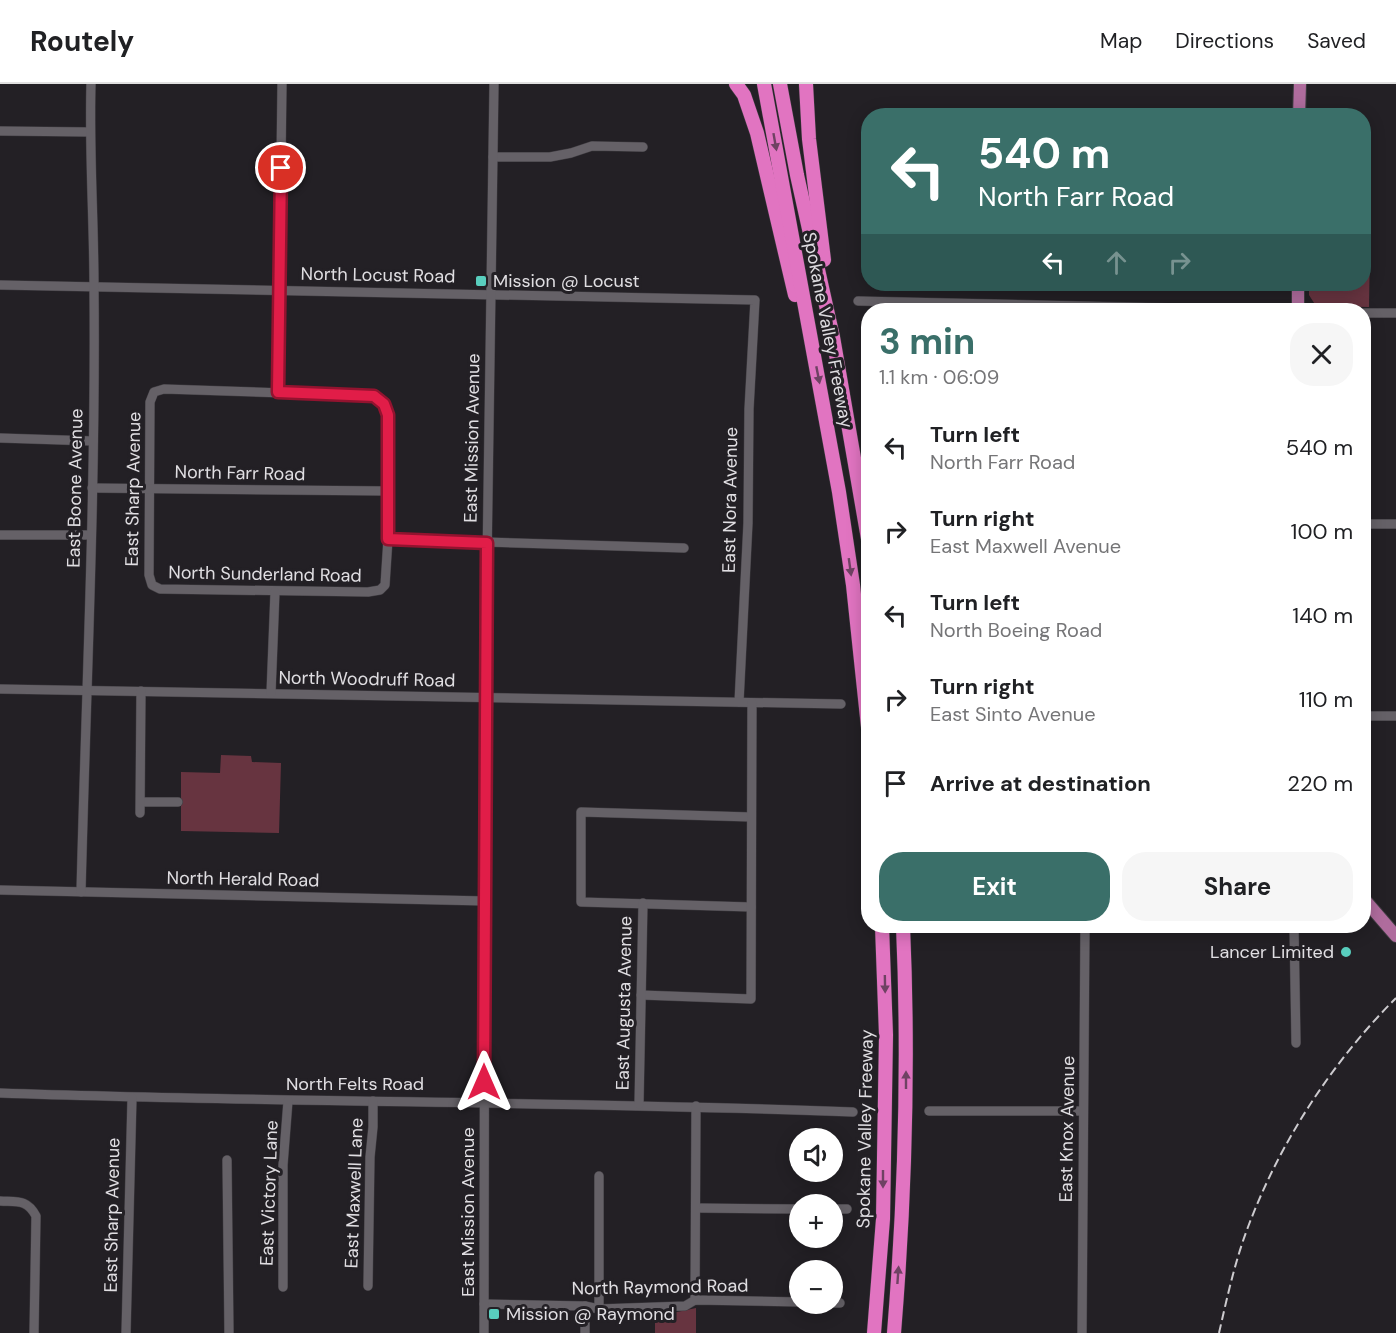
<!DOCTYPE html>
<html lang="en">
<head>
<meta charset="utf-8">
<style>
  :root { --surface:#fff; --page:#f6f6f6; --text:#202124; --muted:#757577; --line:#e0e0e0; --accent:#3a6f69 }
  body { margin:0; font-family:"DM Sans",sans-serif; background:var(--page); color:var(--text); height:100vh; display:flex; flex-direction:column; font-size:22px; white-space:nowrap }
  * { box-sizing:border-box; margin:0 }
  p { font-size:20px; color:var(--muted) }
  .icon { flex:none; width:33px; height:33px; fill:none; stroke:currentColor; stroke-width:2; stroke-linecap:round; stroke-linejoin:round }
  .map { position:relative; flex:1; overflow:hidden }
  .sheet { position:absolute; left:861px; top:219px; width:510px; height:630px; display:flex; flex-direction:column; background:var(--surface); border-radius:24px; box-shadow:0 3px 15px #0003 }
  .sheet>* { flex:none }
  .hud { position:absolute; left:861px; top:24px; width:510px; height:183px; border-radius:24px; box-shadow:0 3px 15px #0003; background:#3a6f69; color:#fff; overflow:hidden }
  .fabs { position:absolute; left:789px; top:1044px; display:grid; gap:12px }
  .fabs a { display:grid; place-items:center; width:54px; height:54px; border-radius:50%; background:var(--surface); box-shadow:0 3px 15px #0003; font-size:30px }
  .pin { position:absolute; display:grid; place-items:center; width:51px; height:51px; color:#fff; margin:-26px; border:3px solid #fff; border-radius:50%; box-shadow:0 2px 6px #0007 }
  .me { position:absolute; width:66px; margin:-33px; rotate:0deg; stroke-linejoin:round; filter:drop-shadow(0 0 4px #0008) }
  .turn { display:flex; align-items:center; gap:21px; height:126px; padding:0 18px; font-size:27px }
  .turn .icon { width:78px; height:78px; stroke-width:2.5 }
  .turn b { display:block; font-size:42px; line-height:51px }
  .lanes { display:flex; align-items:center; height:57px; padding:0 18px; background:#0003; justify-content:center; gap:30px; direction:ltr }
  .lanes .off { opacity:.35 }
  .round { display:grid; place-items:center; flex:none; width:63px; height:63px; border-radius:24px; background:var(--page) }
  .summary { display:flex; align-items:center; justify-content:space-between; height:102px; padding:0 18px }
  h1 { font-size:36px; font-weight:700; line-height:45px; color:var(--accent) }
  .button { display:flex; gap:12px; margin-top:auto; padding:12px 18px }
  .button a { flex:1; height:69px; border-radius:24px; background:var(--accent); color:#fff; font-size:24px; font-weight:700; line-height:69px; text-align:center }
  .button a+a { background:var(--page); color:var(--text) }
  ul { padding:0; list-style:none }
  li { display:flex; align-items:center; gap:18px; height:84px; padding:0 18px }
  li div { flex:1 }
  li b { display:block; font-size:22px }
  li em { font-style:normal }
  header { display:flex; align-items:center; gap:36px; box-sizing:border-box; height:84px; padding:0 30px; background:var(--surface); border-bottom:2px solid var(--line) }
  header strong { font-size:28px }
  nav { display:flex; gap:33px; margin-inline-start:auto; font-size:21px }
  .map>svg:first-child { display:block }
</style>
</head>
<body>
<header>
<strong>Routely</strong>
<nav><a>Map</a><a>Directions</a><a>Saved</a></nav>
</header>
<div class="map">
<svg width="1396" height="1249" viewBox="0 0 1396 1249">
  <rect width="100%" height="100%" fill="#232025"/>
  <!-- green -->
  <g fill="#673440">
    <path d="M1370,163L1369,223L1316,222L1309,211V200H1364V164Z"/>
    <path d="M221,671L251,672L252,678L281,679L279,749L181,747V688L220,689Z"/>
    <path d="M696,1224V1249H655V1228H677Z"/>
  </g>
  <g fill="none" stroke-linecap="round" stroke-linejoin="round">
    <!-- minor casing -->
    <g stroke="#3f3c41" stroke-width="10">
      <g id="minor">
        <path d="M0,47L90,48"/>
        <path d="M493,73H550L571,69L592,62L643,63"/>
        <path d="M0,201L755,216L749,325L748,439L739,618"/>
        <path d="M858,217L1257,226"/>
        <path d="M1364,229H1396"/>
        <path d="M164,305L374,312L383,320L388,331V455L385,501L380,506L368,508L160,505L152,501L149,491L150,318L154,308Z"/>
        <path d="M278,308L282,0"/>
        <path d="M0,354L93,357"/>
        <path d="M92,404L388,407"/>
        <path d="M1364,440H1396"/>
        <path d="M0,451H91"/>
        <path d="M388,455L684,464"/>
        <path d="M0,605L841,620"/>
        <path d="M271,609L275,508"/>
        <path d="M1364,632H1396"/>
        <path d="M141,718H178"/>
        <path d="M140,729L141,607"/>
        <path d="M751,733L581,728V818L751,823"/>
        <path d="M0,806L485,817"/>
        <path d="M81,808C86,607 96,405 94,204C94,136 89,68 91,0"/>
        <path d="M1294,842L1296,959"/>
        <path d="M641,911L751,915L752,619"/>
        <path d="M0,1009C284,1019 569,1017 853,1028"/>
        <path d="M639,1020L643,819"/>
        <path d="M929,1027H1083"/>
        <path d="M227,1076L229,1249"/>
        <path d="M599,1092V1225"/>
        <path d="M0,1117C17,1118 27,1115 36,1132L34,1249"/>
        <path d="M696,1124L800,1125"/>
        <path d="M832,1125H847"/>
        <path d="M368,1202L370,1073L373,1043V1017"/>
        <path d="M283,1203V1081L288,1017"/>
        <path d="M695,1216L696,1022"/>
        <path d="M832,1219H840"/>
        <path d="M484,1220L585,1222L599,1225L685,1222L695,1216L800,1218"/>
        <path d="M126,1249L132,1014"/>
        <path d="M484,1249L485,615L494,0"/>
        <path d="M585,1249V1222"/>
        <path d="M1082,1249L1085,842"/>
      </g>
    </g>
    <!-- major casing -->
    <g stroke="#3f3c41" stroke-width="14">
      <g id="major">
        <path d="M1299,32L1300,0"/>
        <path d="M1298,226V200"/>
        <path d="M1364,815L1396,852"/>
      </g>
    </g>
    <!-- highway casing -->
    <g stroke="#3f3c41" stroke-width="15">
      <g id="highway">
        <path d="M736,0L744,11L757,49L795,211"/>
        <path d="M764,0L839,408L853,501L868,643"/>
        <path d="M780,0L797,91L833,253L868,455"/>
        <path d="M806,0L809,55L824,176"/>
        <path d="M874,1249L883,1135L886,951L882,842"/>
        <path d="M894,1249C905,1114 909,977 903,842"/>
      </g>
    </g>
    <!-- minor -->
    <use href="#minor" stroke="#656167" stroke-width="9"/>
    <!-- major -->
    <use href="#major" stroke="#af6c9d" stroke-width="12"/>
    <!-- highway -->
    <use href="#highway" stroke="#e174c1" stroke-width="14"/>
    <!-- rail -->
    <path stroke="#cdcbcf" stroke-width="2" stroke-dasharray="9 4.5" stroke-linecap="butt" d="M1219,1249C1227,1214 1235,1177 1248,1143C1280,1058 1332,978 1396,914"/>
  </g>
  <!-- one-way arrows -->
  <defs><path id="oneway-solid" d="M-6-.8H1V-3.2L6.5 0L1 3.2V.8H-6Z" transform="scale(1.5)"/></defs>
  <g fill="#6f4263">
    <use href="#oneway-solid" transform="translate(775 58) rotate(80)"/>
    <use href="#oneway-solid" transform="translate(818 291) rotate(79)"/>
    <use href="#oneway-solid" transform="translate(850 483) rotate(82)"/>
    <use href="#oneway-solid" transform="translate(885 900) rotate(89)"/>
    <use href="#oneway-solid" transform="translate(906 996) rotate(-90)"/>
    <use href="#oneway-solid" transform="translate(883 1095) rotate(90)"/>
    <use href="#oneway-solid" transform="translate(898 1191) rotate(-86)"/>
  </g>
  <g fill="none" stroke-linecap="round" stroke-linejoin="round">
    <!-- route casing -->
    <g stroke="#92132f" stroke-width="15">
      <path id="route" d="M281,84L278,308L374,312L384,320L388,331V455L487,459L484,998"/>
    </g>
    <!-- route -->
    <use href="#route" stroke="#e11d48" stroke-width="10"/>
  </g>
  <!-- markers -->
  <g fill="#59cebe" stroke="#232025" stroke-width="2">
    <rect x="475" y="191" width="12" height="12" rx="3"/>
    <circle cx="1346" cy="868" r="6"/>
    <rect x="488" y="1224" width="12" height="12" rx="3"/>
  </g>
  <g text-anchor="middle" stroke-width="6" stroke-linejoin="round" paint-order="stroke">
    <!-- street labels -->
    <g font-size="18" fill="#e0dee2" stroke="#232025">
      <text transform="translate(378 191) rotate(1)" y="6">North Locust Road</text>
      <text transform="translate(828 246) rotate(79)" y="6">Spokane Valley Freeway</text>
      <text transform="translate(472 354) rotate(-89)" y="6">East Mission Avenue</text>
      <text transform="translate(240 389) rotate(1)" y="6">North Farr Road</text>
      <text transform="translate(75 404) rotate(-89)" y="6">East Boone Avenue</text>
      <text transform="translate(133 405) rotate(-89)" y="6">East Sharp Avenue</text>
      <text transform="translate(730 416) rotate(-89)" y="6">East Nora Avenue</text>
      <text transform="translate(265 490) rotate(1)" y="6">North Sunderland Road</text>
      <text transform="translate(367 595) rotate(1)" y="6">North Woodruff Road</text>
      <text transform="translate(243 795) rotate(1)" y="6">North Herald Road</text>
      <text transform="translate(624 919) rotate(-89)" y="6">East Augusta Avenue</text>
      <text x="355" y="1006">North Felts Road</text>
      <text transform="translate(865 1045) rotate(-89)" y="6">Spokane Valley Freeway</text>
      <text transform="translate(1067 1045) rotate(-89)" y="6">East Knox Avenue</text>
      <text transform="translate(269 1109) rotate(-88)" y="6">East Victory Lane</text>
      <text transform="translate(354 1109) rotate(-88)" y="6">East Maxwell Lane</text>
      <text transform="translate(468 1128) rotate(-90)" y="6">East Mission Avenue</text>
      <text transform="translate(112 1131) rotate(-89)" y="6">East Sharp Avenue</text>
      <text transform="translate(660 1203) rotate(-1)" y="6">North Raymond Road</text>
    </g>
    <!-- poi labels -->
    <g font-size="18" fill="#e0dee2" stroke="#232025" text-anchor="start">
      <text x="493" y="203">Mission @ Locust</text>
      <text x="1334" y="874" text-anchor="end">Lancer Limited</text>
      <text x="506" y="1236">Mission @ Raymond</text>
    </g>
  </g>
</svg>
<div class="fabs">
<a><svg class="icon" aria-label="sound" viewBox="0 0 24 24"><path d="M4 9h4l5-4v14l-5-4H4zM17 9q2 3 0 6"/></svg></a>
<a>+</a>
<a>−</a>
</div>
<div class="pin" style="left:281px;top:84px;background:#d93025"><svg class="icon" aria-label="arrive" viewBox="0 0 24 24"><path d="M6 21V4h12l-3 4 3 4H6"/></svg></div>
<svg class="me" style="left:484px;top:998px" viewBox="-20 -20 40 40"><path d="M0-17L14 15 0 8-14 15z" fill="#e11d48" stroke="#fff" stroke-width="4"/></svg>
<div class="hud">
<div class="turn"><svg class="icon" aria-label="left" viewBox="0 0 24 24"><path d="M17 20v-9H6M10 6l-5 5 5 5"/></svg><div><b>540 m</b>North Farr Road</div></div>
<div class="lanes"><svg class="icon" aria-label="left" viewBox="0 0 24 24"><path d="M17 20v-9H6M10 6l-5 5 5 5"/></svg><svg class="icon off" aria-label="ahead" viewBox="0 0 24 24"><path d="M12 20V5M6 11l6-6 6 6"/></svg><svg class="icon off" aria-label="right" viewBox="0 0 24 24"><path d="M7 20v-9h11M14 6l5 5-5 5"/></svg></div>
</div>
<section class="sheet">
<div class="summary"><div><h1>3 min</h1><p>1.1 km · 06:09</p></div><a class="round"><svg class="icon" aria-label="close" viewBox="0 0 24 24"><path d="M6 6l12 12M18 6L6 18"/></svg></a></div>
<ul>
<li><svg class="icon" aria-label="left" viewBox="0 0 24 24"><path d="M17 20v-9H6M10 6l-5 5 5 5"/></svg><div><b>Turn left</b><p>North Farr Road</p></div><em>540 m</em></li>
<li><svg class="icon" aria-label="right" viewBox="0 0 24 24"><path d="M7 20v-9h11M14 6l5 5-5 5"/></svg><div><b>Turn right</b><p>East Maxwell Avenue</p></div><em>100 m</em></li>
<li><svg class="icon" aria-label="left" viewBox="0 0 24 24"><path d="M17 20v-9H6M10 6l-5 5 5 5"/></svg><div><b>Turn left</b><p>North Boeing Road</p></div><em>140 m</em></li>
<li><svg class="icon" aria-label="right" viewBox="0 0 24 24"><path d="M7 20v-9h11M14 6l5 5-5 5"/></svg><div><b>Turn right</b><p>East Sinto Avenue</p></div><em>110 m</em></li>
<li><svg class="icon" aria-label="arrive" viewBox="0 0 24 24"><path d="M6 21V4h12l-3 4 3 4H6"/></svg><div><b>Arrive at destination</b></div><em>220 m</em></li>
</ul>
<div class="button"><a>Exit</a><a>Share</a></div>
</section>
</div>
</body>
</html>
